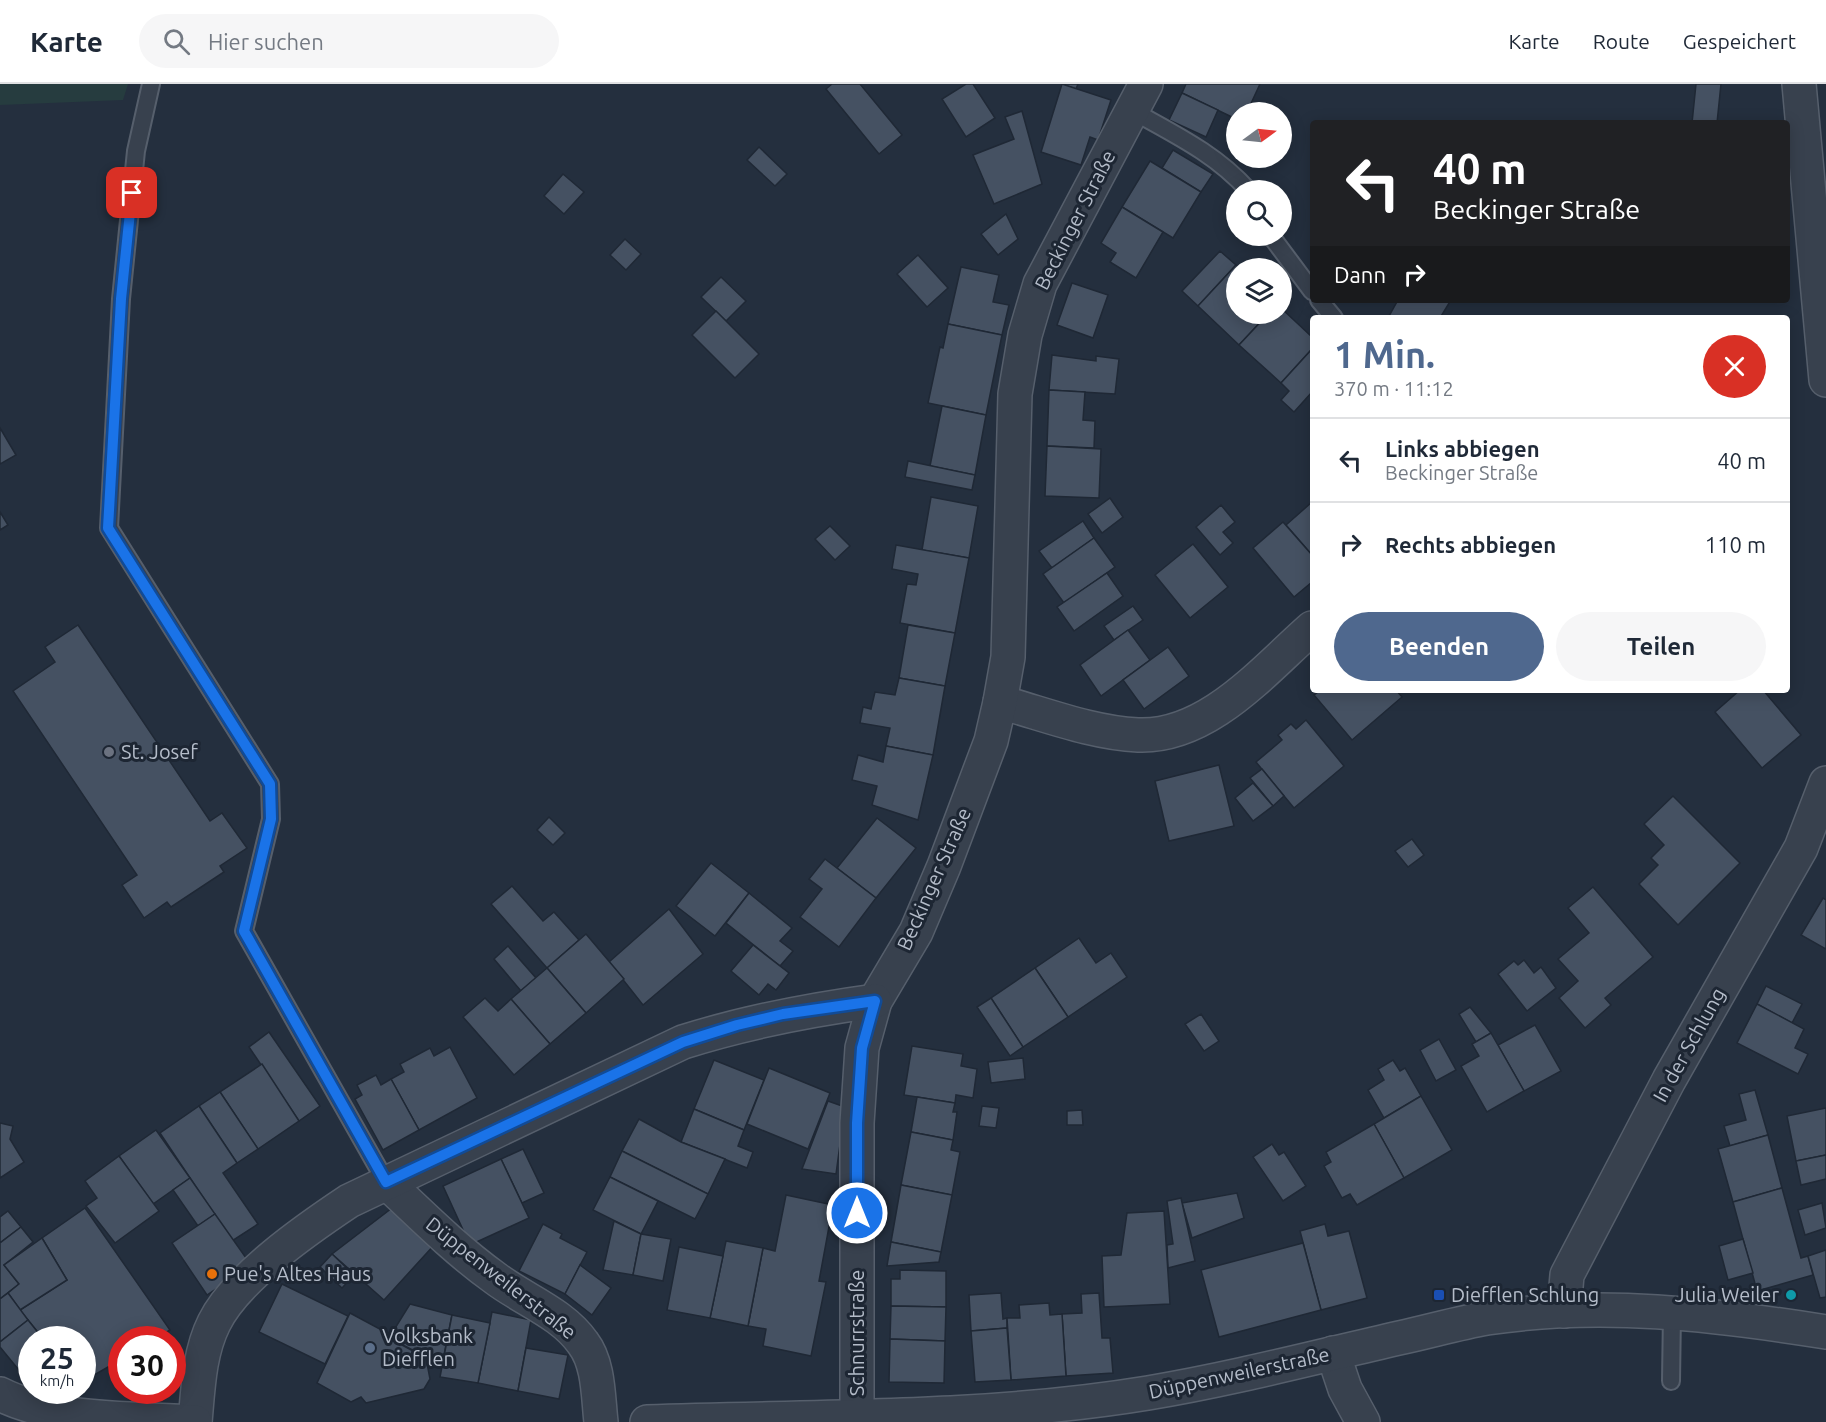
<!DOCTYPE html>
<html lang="de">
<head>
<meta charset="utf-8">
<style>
  :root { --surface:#fff; --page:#f6f6f7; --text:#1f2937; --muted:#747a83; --line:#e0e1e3; --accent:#4f688e }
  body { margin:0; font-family:Ubuntu,sans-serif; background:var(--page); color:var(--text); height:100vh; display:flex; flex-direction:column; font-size:22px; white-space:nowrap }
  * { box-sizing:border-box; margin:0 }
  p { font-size:20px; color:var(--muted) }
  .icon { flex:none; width:33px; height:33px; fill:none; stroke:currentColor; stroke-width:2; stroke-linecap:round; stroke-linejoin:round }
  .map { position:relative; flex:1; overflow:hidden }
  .sheet { position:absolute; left:1310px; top:231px; width:480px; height:378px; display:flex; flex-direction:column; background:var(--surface); border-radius:6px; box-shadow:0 3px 15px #0003 }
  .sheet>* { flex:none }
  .top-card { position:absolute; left:1310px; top:36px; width:480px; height:183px; border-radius:6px; box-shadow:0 3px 15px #0003; background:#202124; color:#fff; overflow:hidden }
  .needle { width:39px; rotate:75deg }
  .tools { position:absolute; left:1226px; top:18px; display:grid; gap:12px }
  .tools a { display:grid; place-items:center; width:66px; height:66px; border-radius:50%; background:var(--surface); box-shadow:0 3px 15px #0003; font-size:30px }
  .speed { position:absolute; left:18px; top:1242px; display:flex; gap:12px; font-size:30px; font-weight:700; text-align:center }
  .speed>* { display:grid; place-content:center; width:78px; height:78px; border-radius:50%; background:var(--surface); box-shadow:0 3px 15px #0003; line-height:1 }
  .speed small { font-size:15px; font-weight:400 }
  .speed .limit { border:9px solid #d22; background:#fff; color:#111 }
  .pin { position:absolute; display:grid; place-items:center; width:51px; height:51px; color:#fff; margin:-26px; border-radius:12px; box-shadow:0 3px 9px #0006 }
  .me { position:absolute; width:66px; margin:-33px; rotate:0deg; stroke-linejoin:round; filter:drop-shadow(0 0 4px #0008) }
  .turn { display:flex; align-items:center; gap:21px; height:126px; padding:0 24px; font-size:27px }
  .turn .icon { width:78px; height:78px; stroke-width:2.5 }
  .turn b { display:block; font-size:42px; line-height:51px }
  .then { display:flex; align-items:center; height:57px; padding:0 24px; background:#0003; gap:12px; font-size:22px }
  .round { display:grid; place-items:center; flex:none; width:63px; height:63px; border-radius:32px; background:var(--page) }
  .head { display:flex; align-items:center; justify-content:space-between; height:102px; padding:0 24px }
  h1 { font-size:36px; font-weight:700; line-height:45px; color:var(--accent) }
  .primary-button { display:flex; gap:12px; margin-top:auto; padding:12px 24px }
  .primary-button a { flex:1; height:69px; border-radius:36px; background:var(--accent); color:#fff; font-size:24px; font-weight:700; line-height:69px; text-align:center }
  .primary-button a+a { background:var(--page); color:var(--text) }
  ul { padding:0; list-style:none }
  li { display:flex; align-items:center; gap:18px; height:84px; padding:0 24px; border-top:2px solid var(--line) }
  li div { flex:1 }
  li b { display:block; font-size:22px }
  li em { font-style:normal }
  header { display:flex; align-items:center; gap:36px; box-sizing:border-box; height:84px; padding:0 30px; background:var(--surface); border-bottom:2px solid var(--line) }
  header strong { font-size:28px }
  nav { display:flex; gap:33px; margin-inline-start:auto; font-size:21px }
  .search { width:420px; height:54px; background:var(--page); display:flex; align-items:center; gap:15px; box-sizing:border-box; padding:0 21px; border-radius:33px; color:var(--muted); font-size:22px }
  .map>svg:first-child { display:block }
</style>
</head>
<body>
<header>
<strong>Karte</strong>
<div class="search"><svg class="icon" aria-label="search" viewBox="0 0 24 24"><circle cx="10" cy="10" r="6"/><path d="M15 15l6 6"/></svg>Hier suchen</div>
<nav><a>Karte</a><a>Route</a><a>Gespeichert</a></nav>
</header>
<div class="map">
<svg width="1826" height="1338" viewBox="0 0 1826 1338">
  <rect width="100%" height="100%" fill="#242f3e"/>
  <!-- green -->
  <path fill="#263c3f" d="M0,0H128L123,16L0,21Z"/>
  <!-- building -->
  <g fill="#455162" stroke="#1f2835" stroke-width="1.5">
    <path d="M832,0H860L902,51L879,70L826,5Z"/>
    <path d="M966,0H973L995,34L966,53L942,15Z"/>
    <path d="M1061,0H1078L1076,5Z"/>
    <path d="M1062,0L1111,16L1098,56L1090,53L1081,81L1041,68Z"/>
    <path d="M1186,0H1260L1247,28H1236V35L1182,9Z"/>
    <path d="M1696,0H1721L1717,39H1692Z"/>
    <path d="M1182,9L1218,26L1206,53L1169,36Z"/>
    <path d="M1022,27L1042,100L994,120L973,71L1014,55L1005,33Z"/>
    <path d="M759,63L787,90L775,102L747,76Z"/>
    <path d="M1173,66L1213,90L1201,108L1162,84Z"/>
    <path d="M1150,77L1201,108L1173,154L1122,123Z"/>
    <path d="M563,90L584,108L564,130L544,112Z"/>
    <path d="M1122,123L1163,148L1136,194L1110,178L1116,169L1101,159Z"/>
    <path d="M1006,130L1018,155L998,171L981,150Z"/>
    <path d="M625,155L641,170L626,186L610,171Z"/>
    <path d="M1220,167L1236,181L1198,222L1182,207Z"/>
    <path d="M918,171L948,204L927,223L897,190Z"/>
    <path d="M1236,181L1239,184H1236V230H1268L1239,261L1198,222Z"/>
    <path d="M961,183L999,191L993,218L1009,221L1002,251L948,240Z"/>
    <path d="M721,193L746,217L726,237L701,213Z"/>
    <path d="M1072,199L1108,211L1093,254L1057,241Z"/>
    <path d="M1398,216H1451L1440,234H1388Z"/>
    <path d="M1281,224L1312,253V265L1281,299L1239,261L1268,230H1281Z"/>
    <path d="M716,227L759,270L735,294L692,251Z"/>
    <path d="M948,240L1002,251L986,331L928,319L940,263L943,264Z"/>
    <path d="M1312,265V308L1294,328L1281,316L1289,307L1281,299Z"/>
    <path d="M1052,271L1096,277V272L1119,275L1115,310L1049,306Z"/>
    <path d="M1049,306L1085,308L1083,336L1095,337L1094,364L1047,362Z"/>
    <path d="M942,322L986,331L975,391L930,382Z"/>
    <path d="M0,344L16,371L0,380Z"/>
    <path d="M1047,362L1101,365L1099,414L1045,412Z"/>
    <path d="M908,377L975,391L972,406L905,393Z"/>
    <path d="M931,413L978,422L969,474L922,466Z"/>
    <path d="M1110,414L1123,433L1102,449L1088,430Z"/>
    <path d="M1312,418V471L1286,441Z"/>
    <path d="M1221,421L1235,438L1223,448L1233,459L1220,471L1196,443Z"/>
    <path d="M0,428L8,441L0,446Z"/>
    <path d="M1083,437L1094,454L1052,484L1039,467Z"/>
    <path d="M1283,438L1312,471V498L1294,513L1253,464Z"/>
    <path d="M830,442L850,462L835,476L815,455Z"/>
    <path d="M1094,454L1115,483L1064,519L1043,490Z"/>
    <path d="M1193,460L1228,503L1190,534L1155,491Z"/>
    <path d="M896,461L969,474L955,549L900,539L907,500L916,501L918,490L892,485Z"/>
    <path d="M1107,489L1123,512L1074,547L1057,523Z"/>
    <path d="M1133,522L1143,536L1114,556L1104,542Z"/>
    <path d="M78,541L210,737L222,729L247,764L220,782L224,788L171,823L167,818L144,834L122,801L137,791L13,607L55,578L45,563Z"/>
    <path d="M908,541L955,549L945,602L899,594Z"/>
    <path d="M1128,546L1150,576L1101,612L1080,581Z"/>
    <path d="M1168,563L1189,592L1144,625L1123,596Z"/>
    <path d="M899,594L945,602L933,671L886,662L890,644L860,639L863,623L871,625L875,608L895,611Z"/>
    <path d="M1321,606H1396L1402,613L1352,656L1314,611Z"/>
    <path d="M1740,606H1763L1801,651L1762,684L1715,628Z"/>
    <path d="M1306,636L1344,682L1294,724L1256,678L1282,656L1278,651L1291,640L1296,645Z"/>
    <path d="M886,662L933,671L918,736L872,721L877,702L852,696L858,671L883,678Z"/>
    <path d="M1219,681L1234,742L1169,757L1155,697Z"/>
    <path d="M1262,685L1284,712L1273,722L1250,694Z"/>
    <path d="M1253,699L1273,722L1253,737L1235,714Z"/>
    <path d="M1673,712L1740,779L1678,841L1639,800L1658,781L1651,774L1664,761L1644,740Z"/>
    <path d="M549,733L565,749L553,761L537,746Z"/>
    <path d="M877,734L916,764L876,814L837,784Z"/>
    <path d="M1412,755L1424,771L1408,783L1395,767Z"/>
    <path d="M825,775L876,814L839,863L800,833L822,805L809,795Z"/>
    <path d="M711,779L749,809L715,852L676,822Z"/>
    <path d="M512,802L543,837L554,828L579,856L547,884L491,820Z"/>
    <path d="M1593,803L1653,873L1605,914L1611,921L1585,944L1559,914L1578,897L1558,875L1589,849L1568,824Z"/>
    <path d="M749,809L792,844L780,857L793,867L780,882L726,839Z"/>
    <path d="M1823,814L1826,816V865L1801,851Z"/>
    <path d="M669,825L703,870L643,921L609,878Z"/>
    <path d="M586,850L624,895L586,929L547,884Z"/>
    <path d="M1079,854L1096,879L1111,869L1127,893L1068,933L1035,884Z"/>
    <path d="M753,861L789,889L776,906L768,900L759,911L731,887Z"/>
    <path d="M508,862L536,894L521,907L494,875Z"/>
    <path d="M1524,876L1534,889L1541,883L1556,904L1527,927L1498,890L1514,877L1518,881Z"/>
    <path d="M547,884L586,929L550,960L511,915Z"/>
    <path d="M1035,884L1068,933L1023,963L991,914Z"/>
    <path d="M1766,902L1802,920L1792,939L1757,920Z"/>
    <path d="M485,914L498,927L511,915L550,960L514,991L463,933Z"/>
    <path d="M991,914L1023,963L1010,972L977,923Z"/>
    <path d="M1757,920L1804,945L1795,964L1808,970L1798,990L1737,959Z"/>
    <path d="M1470,923L1491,949L1476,958L1459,930Z"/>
    <path d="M1201,930L1219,957L1204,967L1185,940Z"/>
    <path d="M1535,941L1561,987L1524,1007L1498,961Z"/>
    <path d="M269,948L320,1022L299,1037L249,963Z"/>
    <path d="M1491,949L1524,1007L1487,1028L1461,982L1479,972L1472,960Z"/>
    <path d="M1439,955L1456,986L1436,997L1420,966Z"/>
    <path d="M912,962L963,970L961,982L977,985L973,1014L956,1011L955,1019L904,1011Z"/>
    <path d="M450,963L477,1014L419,1046L391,995L404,988L400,980L430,964L434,972Z"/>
    <path d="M1023,974L1025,995L991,999L988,978Z"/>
    <path d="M714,976L764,996L744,1046L694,1025Z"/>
    <path d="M1393,976L1400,987L1405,984L1421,1012L1384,1034L1368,1006L1384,996L1378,985Z"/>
    <path d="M262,980L299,1037L258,1065L220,1008Z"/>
    <path d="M769,984L830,1009L808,1065L747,1040Z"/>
    <path d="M376,991L381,1001L391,995L419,1046L383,1066L355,1015L362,1011L357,1001Z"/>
    <path d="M1755,1006L1768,1051L1730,1062L1724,1042L1746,1036L1739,1010Z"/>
    <path d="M220,1008L258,1065L237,1079L199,1022Z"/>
    <path d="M1421,1012L1452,1066L1404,1094L1374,1040Z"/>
    <path d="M917,1013L955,1019L953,1028H957L953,1056L911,1048Z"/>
    <path d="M828,1017L845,1023L836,1090L802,1085Z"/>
    <path d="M199,1022L237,1079L223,1089L258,1140L232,1157L160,1049Z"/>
    <path d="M982,1022L999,1024L996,1044L979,1042Z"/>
    <path d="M1826,1024V1071L1796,1077L1787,1032Z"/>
    <path d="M694,1025L744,1046L738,1062L753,1068L747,1084L681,1058Z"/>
    <path d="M1082,1026L1083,1041H1067V1027Z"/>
    <path d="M639,1035L681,1058L725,1075L708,1110L622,1067Z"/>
    <path d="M0,1039L13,1042L10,1055L24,1078L0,1094Z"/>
    <path d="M1374,1040L1404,1094L1357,1121L1350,1110L1342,1114L1324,1082L1331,1078L1326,1068Z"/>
    <path d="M156,1046L190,1094L153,1120L119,1072Z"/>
    <path d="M911,1048L953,1056L951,1066L960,1068L952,1111L901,1101Z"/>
    <path d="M1768,1051L1782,1104L1733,1118L1718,1065Z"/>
    <path d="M1272,1060L1279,1071L1284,1068L1306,1102L1283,1117L1253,1073Z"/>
    <path d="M523,1065L544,1109L522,1119L501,1075Z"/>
    <path d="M622,1067L708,1110L695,1135L610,1093Z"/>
    <path d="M1826,1071V1095L1801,1101L1796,1077Z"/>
    <path d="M119,1072L159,1127L115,1159L86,1122L97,1114L85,1097Z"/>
    <path d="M501,1075L529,1134L470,1161L443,1102Z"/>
    <path d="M610,1093L658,1117L641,1150L593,1126Z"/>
    <path d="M190,1094L215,1130L198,1142L173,1106Z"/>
    <path d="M901,1101L952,1111L941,1168L891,1158Z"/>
    <path d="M1782,1104L1801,1174L1808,1172L1813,1191L1757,1207L1733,1118Z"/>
    <path d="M1237,1109L1244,1134L1192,1154L1182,1119Z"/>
    <path d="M786,1111L833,1121L819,1197L826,1198L811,1272L763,1262L766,1245L748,1242L763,1164L775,1167Z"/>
    <path d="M1181,1114L1195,1177L1168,1184L1167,1161L1173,1160L1167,1117Z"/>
    <path d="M1822,1119L1826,1144L1805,1151L1798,1126Z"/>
    <path d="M396,1121L435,1160L384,1216L332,1170Z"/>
    <path d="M85,1124L170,1246L154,1256H122V1275L82,1298V1256H44L20,1226L67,1196L42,1154Z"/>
    <path d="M8,1127L21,1143L0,1159V1133Z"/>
    <path d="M1164,1127L1170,1220L1104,1223L1102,1172L1121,1171L1127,1129Z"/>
    <path d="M215,1130L251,1181L207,1211L172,1159Z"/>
    <path d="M614,1137L641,1150L633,1191L603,1186Z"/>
    <path d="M543,1140L562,1150L560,1154L587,1168L565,1210L519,1187Z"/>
    <path d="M1325,1140L1328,1152L1349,1147L1367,1214L1321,1226L1300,1147Z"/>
    <path d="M21,1143L33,1158L4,1181L19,1200L0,1215V1159Z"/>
    <path d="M641,1150L671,1155L663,1197L633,1191Z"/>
    <path d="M42,1154L67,1196L20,1226L8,1209L19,1200L4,1181Z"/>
    <path d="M1743,1155L1753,1189L1728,1196L1719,1162Z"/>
    <path d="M726,1157L763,1164L748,1242L710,1234Z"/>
    <path d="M891,1158L941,1168L939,1178L887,1182Z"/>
    <path d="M1303,1159L1321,1226L1219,1253L1201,1186Z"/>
    <path d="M679,1163L723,1172L710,1234L667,1226Z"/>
    <path d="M1826,1166V1213L1820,1214L1808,1172Z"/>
    <path d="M332,1170L354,1191L342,1204L320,1183Z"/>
    <path d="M580,1181L611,1204L592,1231L565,1210Z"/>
    <path d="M900,1186L946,1187V1223L891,1222V1195H900Z"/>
    <path d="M282,1200L348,1232L325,1280L259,1248Z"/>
    <path d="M8,1209L28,1236L0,1258V1215Z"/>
    <path d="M1001,1209L1003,1235L1007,1234V1244L971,1247L969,1211Z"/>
    <path d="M1099,1209L1102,1254H1110L1113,1289L1066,1292L1062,1230L1082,1229L1081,1210Z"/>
    <path d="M1049,1219L1050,1231L1062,1230L1066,1292L1011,1296L1007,1234H1020L1019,1221Z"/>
    <path d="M410,1220L452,1231L442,1281L389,1254Z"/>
    <path d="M891,1222L946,1223L945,1257L890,1255Z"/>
    <path d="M492,1228L531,1236L518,1307L478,1299Z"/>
    <path d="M350,1229L391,1251L389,1254L426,1274L430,1295L424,1305L366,1319L361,1313L351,1318L317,1299Z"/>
    <path d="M452,1231L490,1239L478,1299L440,1293Z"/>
    <path d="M28,1236L44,1256H32V1302L0,1263V1258Z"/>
    <path d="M1007,1244L1011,1296L975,1298L971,1247Z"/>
    <path d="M890,1255L945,1257L944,1299L889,1298Z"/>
    <path d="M526,1264L568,1271L559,1315L518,1307Z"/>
  </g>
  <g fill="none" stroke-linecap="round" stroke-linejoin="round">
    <!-- service casing -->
    <g stroke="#565f6c" stroke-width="20">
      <g id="service">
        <path d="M151,0L136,67L121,215L109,444L270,700L271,735L244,847L386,1098"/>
        <path d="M1133,27C1174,50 1216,70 1248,106"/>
        <path d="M1271,152L1312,207"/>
        <path d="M1319,216L1334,234"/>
        <path d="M1671,1297L1672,1228"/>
      </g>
    </g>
    <!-- minor casing -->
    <g stroke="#565f6c" stroke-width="36">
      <g id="minor">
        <path d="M1799,0L1826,296"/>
        <path d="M1000,618C1044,630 1092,649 1138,651C1208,654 1264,586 1312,544"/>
        <path d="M386,1098C421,1131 456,1166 495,1194C524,1216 562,1229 583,1259C599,1280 598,1312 601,1338"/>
        <path d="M1564,1227L1567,1191L1669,996L1801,764L1826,699"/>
        <path d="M1333,1269L1345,1305L1363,1338"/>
        <path d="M857,1332V1039L862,964L875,917L916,848L944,782L991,657L1000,618L1008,573L1015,310L1025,251L1040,200L1146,0"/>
        <path d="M195,1338C198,1305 199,1269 214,1239C236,1194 307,1145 349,1117L683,958C746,938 809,926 875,917"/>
      </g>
    </g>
    <!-- tertiary casing -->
    <g stroke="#565f6c" stroke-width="36">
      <g id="tertiary">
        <path d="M0,1310C55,1338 134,1334 195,1338"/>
        <path d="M647,1338C814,1332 983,1336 1148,1309C1232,1295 1316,1273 1399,1254C1428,1248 1458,1239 1487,1234C1601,1217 1713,1230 1826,1248"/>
      </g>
    </g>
    <!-- service -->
    <use href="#service" stroke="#38414e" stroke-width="16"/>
    <!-- minor -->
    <use href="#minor" stroke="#38414e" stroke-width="33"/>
    <!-- tertiary -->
    <use href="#tertiary" stroke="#38414e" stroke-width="33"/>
  </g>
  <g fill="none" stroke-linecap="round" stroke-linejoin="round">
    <!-- route casing -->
    <g stroke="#114b97" stroke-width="15">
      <path id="route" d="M132,109L121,215L108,444L270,700L271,735L244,847L386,1098L683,958L737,941L783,930L875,917L862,964L857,1039V1129"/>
    </g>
    <!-- route -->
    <use href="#route" stroke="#1a73e8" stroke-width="10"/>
  </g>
  <!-- markers -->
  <circle fill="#6b7280" stroke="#1d2633" stroke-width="2" cx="109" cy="668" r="6"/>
  <circle fill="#e8710a" stroke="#1d2633" stroke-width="2" cx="212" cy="1190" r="6"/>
  <rect fill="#1a4fb4" stroke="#1d2633" stroke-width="2" x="1433" y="1205" width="12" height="12" rx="3"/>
  <circle fill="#0f9aa8" stroke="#1d2633" stroke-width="2" cx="1791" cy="1211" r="6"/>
  <circle fill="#5c6f8a" stroke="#1d2633" stroke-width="2" cx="370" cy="1264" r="6"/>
  <g text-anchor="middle" stroke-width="6" stroke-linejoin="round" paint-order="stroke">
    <!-- street labels -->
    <g font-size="20" fill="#b4bcc9" stroke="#1d2633">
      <text transform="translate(1075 136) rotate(-63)" y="7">Beckinger Straße</text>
      <text transform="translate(934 795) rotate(-66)" y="7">Beckinger Straße</text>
      <text transform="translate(1689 961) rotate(-61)" y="7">In der Schlung</text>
      <text transform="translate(501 1194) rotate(38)" y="7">Düppenweilerstraße</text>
      <text transform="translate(857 1249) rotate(-90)" y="7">Schnurrstraße</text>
      <text transform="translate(1239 1289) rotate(-12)" y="7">Düppenweilerstraße</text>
    </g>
    <!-- poi labels -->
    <g font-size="20" fill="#b4bcc9" stroke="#1d2633" text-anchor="start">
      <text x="121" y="675">St. Josef</text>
      <text x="224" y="1197">Pue's Altes Haus</text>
      <text x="1451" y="1218">Diefflen Schlung</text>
      <text x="1779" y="1218" text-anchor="end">Julia Weiler</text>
      <text x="382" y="1259">Volksbank<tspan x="382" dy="23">Diefflen</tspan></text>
    </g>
  </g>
</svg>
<div class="tools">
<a><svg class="needle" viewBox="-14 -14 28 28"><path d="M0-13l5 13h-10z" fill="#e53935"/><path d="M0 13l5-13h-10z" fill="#747a83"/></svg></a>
<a><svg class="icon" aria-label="search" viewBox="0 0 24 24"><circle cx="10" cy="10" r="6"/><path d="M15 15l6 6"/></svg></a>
<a><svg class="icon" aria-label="layers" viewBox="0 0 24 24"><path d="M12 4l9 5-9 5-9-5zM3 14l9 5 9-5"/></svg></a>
</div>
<div class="speed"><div>25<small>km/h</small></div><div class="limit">30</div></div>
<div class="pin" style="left:132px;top:109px;background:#d93025"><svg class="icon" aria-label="arrive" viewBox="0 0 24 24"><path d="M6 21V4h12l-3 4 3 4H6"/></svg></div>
<svg class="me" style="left:857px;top:1129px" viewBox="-20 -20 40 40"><circle r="17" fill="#1a73e8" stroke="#fff" stroke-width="3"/><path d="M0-11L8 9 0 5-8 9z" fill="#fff"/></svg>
<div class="top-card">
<div class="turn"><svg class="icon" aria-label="left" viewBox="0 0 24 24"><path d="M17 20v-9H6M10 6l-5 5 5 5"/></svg><div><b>40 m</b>Beckinger Straße</div></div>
<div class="then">Dann<svg class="icon" aria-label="right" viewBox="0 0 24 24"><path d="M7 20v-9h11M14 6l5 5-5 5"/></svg></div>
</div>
<section class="sheet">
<div class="head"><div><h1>1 Min.</h1><p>370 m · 11:12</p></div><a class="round" style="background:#d93025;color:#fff"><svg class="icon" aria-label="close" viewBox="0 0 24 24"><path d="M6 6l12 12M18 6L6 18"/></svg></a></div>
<ul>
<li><svg class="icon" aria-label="left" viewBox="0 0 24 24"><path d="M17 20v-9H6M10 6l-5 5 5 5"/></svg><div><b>Links abbiegen</b><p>Beckinger Straße</p></div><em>40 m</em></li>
<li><svg class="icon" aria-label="right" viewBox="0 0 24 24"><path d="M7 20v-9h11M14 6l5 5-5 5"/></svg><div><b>Rechts abbiegen</b></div><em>110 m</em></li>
</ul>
<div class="primary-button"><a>Beenden</a><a>Teilen</a></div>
</section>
</div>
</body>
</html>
